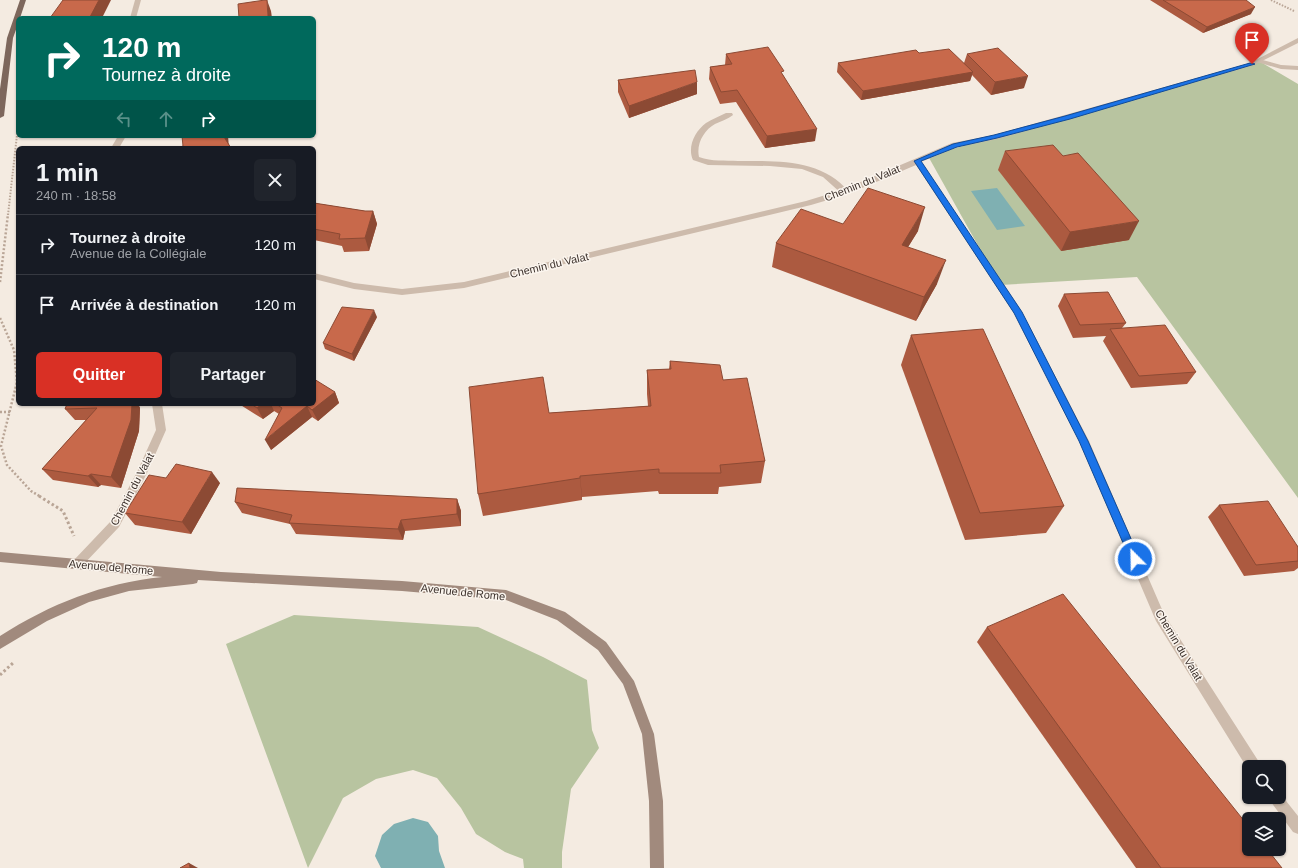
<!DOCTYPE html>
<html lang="fr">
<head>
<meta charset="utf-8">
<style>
  :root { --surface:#171b24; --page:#20242c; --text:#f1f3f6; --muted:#9ea1a6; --line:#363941; --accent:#d93025 }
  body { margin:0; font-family:Helvetica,sans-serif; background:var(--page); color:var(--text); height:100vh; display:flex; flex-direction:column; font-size:15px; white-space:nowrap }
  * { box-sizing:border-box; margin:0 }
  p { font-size:13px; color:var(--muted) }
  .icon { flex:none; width:22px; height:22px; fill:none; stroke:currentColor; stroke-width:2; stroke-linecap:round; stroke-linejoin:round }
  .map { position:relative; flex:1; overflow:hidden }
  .side { position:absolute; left:16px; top:146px; width:300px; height:260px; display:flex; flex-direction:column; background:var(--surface); border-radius:6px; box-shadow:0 1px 3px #0004 }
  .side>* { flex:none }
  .guide { position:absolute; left:16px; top:16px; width:300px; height:122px; border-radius:6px; box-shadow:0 1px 3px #0004; background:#00695c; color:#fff; overflow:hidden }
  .fabs { position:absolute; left:1242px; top:760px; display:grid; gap:8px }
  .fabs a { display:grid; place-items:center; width:44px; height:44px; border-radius:6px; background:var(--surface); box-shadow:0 1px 3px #0004; font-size:20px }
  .pin { position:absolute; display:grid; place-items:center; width:34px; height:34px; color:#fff; margin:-41px -17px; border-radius:50% 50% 50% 0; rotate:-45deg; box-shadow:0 0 4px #0007 }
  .pin .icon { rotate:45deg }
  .me { position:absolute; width:44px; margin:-22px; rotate:337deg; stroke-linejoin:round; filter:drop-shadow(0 0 3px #0008) }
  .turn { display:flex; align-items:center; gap:14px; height:84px; padding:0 20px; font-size:18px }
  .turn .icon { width:52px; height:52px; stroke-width:2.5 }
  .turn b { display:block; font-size:28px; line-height:34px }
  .lanes { display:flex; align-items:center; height:38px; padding:0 20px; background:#0003; justify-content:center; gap:20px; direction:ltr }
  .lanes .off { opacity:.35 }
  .round { display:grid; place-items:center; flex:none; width:42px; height:42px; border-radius:6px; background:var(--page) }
  .head { display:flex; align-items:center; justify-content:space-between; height:68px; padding:0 20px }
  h1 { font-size:24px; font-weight:700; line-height:30px }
  .action { display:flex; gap:8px; margin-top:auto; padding:8px 20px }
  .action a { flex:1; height:46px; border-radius:6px; background:var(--accent); color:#fff; font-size:16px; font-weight:700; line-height:46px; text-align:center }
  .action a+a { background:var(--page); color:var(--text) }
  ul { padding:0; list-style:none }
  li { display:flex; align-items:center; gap:12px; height:60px; padding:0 20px; border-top:1px solid var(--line) }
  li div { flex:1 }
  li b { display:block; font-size:15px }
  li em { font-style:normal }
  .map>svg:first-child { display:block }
</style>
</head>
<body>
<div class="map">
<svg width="1298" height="868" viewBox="0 0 1298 868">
  <rect width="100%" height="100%" fill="#f4ebe1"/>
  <!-- green -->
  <g fill="#b8c4a0">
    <path d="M1259,61L1298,84V498L1137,277L1000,285L928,156Z"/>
    <path d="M294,615L478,627L543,657L587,680L592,730L599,748L571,789L562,852V868H524L523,859L505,852L476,834L461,808L437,778L413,770L376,779L343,798L308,868L226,644Z"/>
  </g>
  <!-- water -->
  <g fill="#7fb0b2">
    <path d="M997,188L1025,226L997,230L971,191Z"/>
    <path d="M413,818L428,822L438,836L439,851L445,868H381L375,856L382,835L394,824Z"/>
  </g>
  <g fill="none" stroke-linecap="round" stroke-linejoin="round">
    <!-- path-far2 -->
    <g stroke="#b9a596" stroke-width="2" stroke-dasharray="1.5 1.5" stroke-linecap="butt">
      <path d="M1271,0L1294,11"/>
      <path d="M8,215L18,126"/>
    </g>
    <!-- path-far1 -->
    <g stroke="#b9a596" stroke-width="2.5" stroke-dasharray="2 2" stroke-linecap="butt">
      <path d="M0,282L8,214"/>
      <path d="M0,318L14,350L17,382L1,446L7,465L31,491L41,497"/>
      <path d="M0,412H11"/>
    </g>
    <!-- path -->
    <g stroke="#b9a596" stroke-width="3" stroke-dasharray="2.5 2.5" stroke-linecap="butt">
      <path d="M39,496L63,511L74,536"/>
      <path d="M0,675L13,663"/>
    </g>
    <!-- lane -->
    <g fill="#cdbbac" fill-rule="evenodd">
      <path d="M1259,59L1281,65L1298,66V70L1281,69L1257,62V60Z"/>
      <path d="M726,113H732L733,115C728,119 721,121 715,124C704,130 696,144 699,157C712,162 725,160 738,161C778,161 822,159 849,192L848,194H842L823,177L802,169L770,166L708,165L693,160C687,147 695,131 706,123C712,119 720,116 726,113Z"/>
    </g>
    <!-- street -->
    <g fill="#cdbbac" fill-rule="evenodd">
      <path d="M135,0H141L136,18H130Z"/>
      <path d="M1298,38V43L1254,65L998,139L957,147L921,162L1022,312L1089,441L1164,614L1259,762L1260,767H1249V771L1156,621L1079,441L1014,313L916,165L848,194L811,205L464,288L402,295L354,289L314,279V273L354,283L402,289L464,282L806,201L842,190L952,143L994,135L1250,63Z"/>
      <path d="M118,136H126L119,148H111Z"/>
      <path d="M152,404H162L166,430L147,473L119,527L82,566L78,568L74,566L72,563L74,560L111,521L137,472L156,430Z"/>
      <path d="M1279,792L1298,816V834L1293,832L1271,802L1269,797H1279Z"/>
    </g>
    <!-- secondary -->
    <path fill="#a18a7d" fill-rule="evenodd" d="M0,552L221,572L402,581L506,590L565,612L606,642L634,681L654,734L663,801L664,868H650L649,801L642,734L623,684L598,650L557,620L506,600L402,591L198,580L197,583L193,584L129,591L89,602L47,621L0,649V636C50,604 103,583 162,577L0,562Z"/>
    <!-- primary -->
    <path fill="#7d675c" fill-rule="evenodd" d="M20,0H26L20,18H18V24L13,38L4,116L0,118V89L7,38Z"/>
  </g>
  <!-- wall -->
  <g fill="#ac5a40">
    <path d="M1150,0H1246L1251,14L1203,33Z"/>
    <path d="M919,53L964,63L967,54L1024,88L991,95L972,75L970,81L861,100L837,72L838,63Z"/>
    <path d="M726,54L783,75L815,141L765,148L736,102L720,104L709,79L710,67L725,65Z"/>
    <path d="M618,80L697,94L629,118L618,92Z"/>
    <path d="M1005,151L1129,240L1061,251L998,170Z"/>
    <path d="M314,203L365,211H373L377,224L369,251L344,252L342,246L314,240Z"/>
    <path d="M843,224L918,231L908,247L937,284L916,321L772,267L776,243Z"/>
    <path d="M1064,294L1126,323L1122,328L1196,372L1187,384L1131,388L1103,341L1106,336L1073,338L1058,306Z"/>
    <path d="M377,317L354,361L325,349L323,343Z"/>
    <path d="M911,335L1064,506L1046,533L965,540L901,365Z"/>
    <path d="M670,361L723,380L765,461L761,483L719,487L718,494H659L658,491L582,497V500L483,516L478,494L549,413L648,406L647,394V370L669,369Z"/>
    <path d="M335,392L339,403L318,421L312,417L271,450L279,414L274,411L263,419L239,404H314Z"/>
    <path d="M67,404H138L140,408L139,431L121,488L101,485L98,487L53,480L42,469L86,420H75L65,409Z"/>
    <path d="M166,478L220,483L191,534L135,525L125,513Z"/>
    <path d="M457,499L461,511V526L405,531L403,540L296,534L290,524L242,513L235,502Z"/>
    <path d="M1219,505L1298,546V545V568L1294,571L1244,576L1208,517Z"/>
    <path d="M987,627L1282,868H1136L977,642Z"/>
  </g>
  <!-- shaded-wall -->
  <g fill="#8c4a34">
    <path d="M99,0H111L102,18H82Z"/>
    <path d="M267,0L271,11L272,18H268Z"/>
    <path d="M1255,7L1251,14L1203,33L1207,27Z"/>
    <path d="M973,72L970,81L861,100L863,91Z"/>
    <path d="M1028,76L1024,88L991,95L995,82Z"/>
    <path d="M697,82V94L629,118V106Z"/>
    <path d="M817,129L815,141L765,148L767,136Z"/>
    <path d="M224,136H228L229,148L224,137Z"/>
    <path d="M925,207L918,231L895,268L902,245Z"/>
    <path d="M373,211L377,224L369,251L365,238Z"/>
    <path d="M1139,221L1129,240L1061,251L1070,232Z"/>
    <path d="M946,260L937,284L916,321L924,297Z"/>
    <path d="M374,310L377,317L354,361L352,354Z"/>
    <path d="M335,392L339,403L318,421L312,410Z"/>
    <path d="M132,404H138L140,408L139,431L121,488L111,477Z"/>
    <path d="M262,404H271L274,411L263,419L257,408Z"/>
    <path d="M307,406L312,417L271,450L265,440Z"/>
    <path d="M212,472L220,483L191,534L182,522Z"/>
    <path d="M91,474L101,485L98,487L88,476Z"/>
    <path d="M580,476L582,497V500L580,478Z"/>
    <path d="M457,499L461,511V526L457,514Z"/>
    <path d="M401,520L405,531L403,540L398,529Z"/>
    <path d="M189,863L198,868H190Z"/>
  </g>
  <!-- building -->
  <g fill="#c8694b" stroke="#8c4a34">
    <path d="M63,0H99L90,17L82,18H50Z"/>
    <path d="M265,0H267L268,18H239L238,4Z"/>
    <path d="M1163,0H1246L1255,7L1207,27Z"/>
    <path d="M768,47L784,71L781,72L817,129L767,136L737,90L721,92L710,67L732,64L726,54Z"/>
    <path d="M998,48L1028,76L995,82L967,54Z"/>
    <path d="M949,49L973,72L863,91L838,63L916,50L919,53Z"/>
    <path d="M695,70L697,82L629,106L618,80Z"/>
    <path d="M182,136H224V137L231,148H178L183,146Z"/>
    <path d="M1053,145L1063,156L1078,153L1139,221L1070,232L1005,151Z"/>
    <path d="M868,188L925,207L902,245L946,260L924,297L776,243L801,209L843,224Z"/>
    <path d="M314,203L365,211H373L365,238L339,239L340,234L314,229Z"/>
    <path d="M1108,292L1126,323L1080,325L1064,294Z"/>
    <path d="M342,307L374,310L352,354L323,343Z"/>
    <path d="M1165,325L1196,372L1139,376L1110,329Z"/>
    <path d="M983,329L1064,506L980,513L911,335Z"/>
    <path d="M670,361L720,365L723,380L747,378L765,461L720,465L721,473H659V469L580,476V478L478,494L469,387L543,377L549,413L651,406L647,370L671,369Z"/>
    <path d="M314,379L335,392L312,410L307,406L265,440L282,408L276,404H314Z"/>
    <path d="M67,404H100L99,405L100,404H132L131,420L111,477L91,474L88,476L42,469L97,408L65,409Z"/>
    <path d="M251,404H262L257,408Z"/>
    <path d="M176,464L212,472L182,522L125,513L149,475L166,478Z"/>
    <path d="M237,488L457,499V514L401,520L398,529L289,523L292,515L235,502Z"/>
    <path d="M1268,501L1298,547V561L1256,565L1219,505Z"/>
    <path d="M1063,594L1249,827V849H1267L1282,868H1161L987,627Z"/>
    <path d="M189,863L190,868H180Z"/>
  </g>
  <!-- route -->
  <path fill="#1a73e8" stroke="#114b97" d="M1250,63L1255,64L1070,119L997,138L957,147L921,161L1022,312L1088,441L1140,559L1138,562L1135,563L1131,562L1130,559L1079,441L1014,313L914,161L953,144L994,135L1065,116Z"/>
  <g text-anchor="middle" stroke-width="3" stroke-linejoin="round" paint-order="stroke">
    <!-- street labels -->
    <g font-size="11" fill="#3b302b" stroke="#fbf5ee">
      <text transform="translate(862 183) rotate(-22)" y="4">Chemin du Valat</text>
      <text transform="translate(549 265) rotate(-13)" y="4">Chemin du Valat</text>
      <text transform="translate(132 489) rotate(-62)" y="4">Chemin du Valat</text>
      <text transform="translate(111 567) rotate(5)" y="4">Avenue de Rome</text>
      <text transform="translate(463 592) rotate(6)" y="4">Avenue de Rome</text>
      <text transform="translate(1179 645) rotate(59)" y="4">Chemin du Valat</text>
    </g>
  </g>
</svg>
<div class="fabs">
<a><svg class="icon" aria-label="search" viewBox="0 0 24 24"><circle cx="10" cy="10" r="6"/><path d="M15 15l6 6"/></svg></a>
<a><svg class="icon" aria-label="layers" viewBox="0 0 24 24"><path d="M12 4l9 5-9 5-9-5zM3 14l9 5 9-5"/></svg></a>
</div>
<div class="pin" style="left:1252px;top:64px;background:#d93025"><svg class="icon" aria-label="arrive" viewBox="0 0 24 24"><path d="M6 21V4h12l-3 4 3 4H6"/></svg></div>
<svg class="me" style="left:1135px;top:559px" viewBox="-20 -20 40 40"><circle r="17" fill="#1a73e8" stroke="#fff" stroke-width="3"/><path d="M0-11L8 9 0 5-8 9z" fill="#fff"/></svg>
<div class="guide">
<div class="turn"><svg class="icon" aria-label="right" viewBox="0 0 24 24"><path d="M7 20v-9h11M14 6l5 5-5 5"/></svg><div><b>120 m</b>Tournez à droite</div></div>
<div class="lanes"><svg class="icon off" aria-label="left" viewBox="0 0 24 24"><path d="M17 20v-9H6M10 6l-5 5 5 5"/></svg><svg class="icon off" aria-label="ahead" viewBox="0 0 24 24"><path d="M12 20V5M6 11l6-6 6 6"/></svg><svg class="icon" aria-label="right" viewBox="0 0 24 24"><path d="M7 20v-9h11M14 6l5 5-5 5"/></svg></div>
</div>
<section class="side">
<div class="head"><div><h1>1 min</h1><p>240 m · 18:58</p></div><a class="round"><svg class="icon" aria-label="close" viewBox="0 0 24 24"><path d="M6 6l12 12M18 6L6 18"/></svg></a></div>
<ul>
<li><svg class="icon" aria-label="right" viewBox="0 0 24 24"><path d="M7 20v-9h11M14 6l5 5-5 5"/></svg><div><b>Tournez à droite</b><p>Avenue de la Collégiale</p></div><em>120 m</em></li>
<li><svg class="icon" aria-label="arrive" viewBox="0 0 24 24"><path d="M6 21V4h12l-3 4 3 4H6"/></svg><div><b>Arrivée à destination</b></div><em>120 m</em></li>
</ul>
<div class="action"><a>Quitter</a><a>Partager</a></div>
</section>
</div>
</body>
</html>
